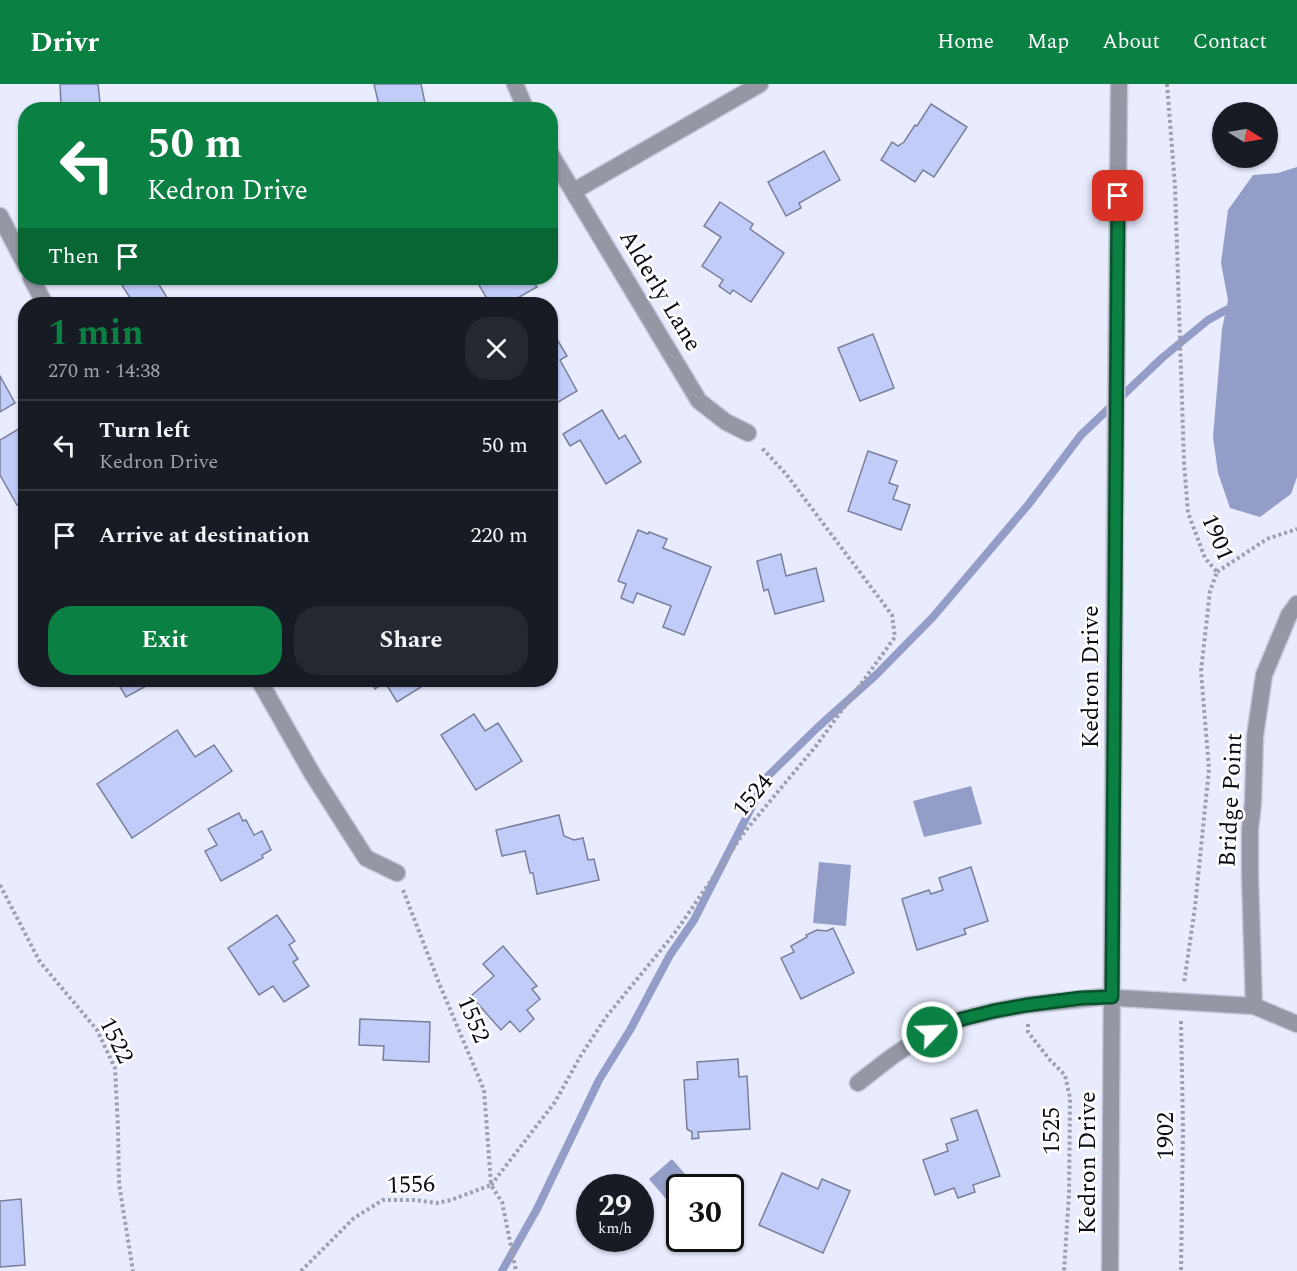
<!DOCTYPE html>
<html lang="en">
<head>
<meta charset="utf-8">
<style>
  :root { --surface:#171b24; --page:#242831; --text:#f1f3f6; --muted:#9ea1a6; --line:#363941; --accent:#0b8043 }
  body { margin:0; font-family:Spectral,serif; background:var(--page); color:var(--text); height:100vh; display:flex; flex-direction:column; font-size:22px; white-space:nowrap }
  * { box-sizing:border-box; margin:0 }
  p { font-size:20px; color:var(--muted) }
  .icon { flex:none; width:33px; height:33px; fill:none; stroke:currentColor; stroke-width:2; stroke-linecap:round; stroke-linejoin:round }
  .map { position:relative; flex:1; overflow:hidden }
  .details { position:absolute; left:18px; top:213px; width:540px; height:390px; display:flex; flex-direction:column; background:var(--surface); border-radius:24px; box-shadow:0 2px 4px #0004 }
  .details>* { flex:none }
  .banner { position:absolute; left:18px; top:18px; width:540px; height:183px; border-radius:24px; box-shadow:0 2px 4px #0004; background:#0b8043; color:#fff; overflow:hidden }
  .needle { width:39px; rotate:101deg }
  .buttons { position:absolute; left:1212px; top:18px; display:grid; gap:12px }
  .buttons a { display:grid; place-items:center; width:66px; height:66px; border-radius:50%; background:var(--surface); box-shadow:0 2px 4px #0004; font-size:30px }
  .speed { position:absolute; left:576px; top:1090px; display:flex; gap:12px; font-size:30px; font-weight:700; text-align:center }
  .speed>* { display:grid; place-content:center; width:78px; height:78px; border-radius:50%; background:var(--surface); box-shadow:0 2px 4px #0004; line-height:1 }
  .speed small { font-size:15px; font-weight:400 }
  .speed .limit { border:3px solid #111; border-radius:9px; background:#fff; color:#111 }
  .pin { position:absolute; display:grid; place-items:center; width:51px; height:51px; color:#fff; margin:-26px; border-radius:12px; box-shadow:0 3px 9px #0006 }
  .me { position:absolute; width:66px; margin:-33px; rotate:66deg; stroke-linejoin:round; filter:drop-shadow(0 0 4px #0008) }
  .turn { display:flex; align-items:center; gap:21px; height:126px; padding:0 30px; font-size:27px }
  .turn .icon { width:78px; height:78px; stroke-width:2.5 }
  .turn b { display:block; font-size:42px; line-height:51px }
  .then { display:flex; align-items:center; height:57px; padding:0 30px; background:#0003; gap:12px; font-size:22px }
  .round { display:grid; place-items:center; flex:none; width:63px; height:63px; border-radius:24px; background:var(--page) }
  .summary { display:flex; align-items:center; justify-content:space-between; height:102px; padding:0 30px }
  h1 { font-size:36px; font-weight:700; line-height:45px; color:var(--accent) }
  .action { display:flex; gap:12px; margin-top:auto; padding:12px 30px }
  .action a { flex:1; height:69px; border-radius:24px; background:var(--accent); color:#fff; font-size:24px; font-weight:700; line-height:69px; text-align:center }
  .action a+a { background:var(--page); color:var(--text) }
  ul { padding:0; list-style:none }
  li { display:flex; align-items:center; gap:18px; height:90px; padding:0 30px; border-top:2px solid var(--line) }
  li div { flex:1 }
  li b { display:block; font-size:22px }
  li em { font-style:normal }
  header { display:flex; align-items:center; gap:36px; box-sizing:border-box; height:84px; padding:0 30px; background:var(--accent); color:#fff }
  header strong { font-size:28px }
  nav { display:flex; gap:33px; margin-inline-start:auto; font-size:21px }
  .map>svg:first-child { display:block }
</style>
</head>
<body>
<header>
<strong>Drivr</strong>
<nav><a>Home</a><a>Map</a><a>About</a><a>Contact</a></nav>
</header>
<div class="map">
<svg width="1297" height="1187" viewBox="0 0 1297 1187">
  <rect width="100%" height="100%" fill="#e8ecfe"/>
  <!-- water -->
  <g fill="#949dc8">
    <path d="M1297,83V393L1291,410L1260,433L1230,424L1218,389L1213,353L1222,245L1228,216L1221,179L1228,126L1253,91L1278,89Z"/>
    <path d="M971,702L982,740L924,753L913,717Z"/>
    <path d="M819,778L851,781L846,842L813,839Z"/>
    <path d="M672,1075L697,1104H680L679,1130L649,1095Z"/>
  </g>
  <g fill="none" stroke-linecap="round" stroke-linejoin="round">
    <!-- stream -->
    <path stroke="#949dc8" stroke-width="8" d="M502,1187L537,1125L599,996L630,946L670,871L694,836L767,693L817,644L876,591L933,533L1028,421L1081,351L1162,274L1208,236L1226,226"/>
  </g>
  <!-- building -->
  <g fill="#c2ccf9" stroke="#7a7f9a" stroke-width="1.5">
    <path d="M60,0H98L100,19L61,22Z"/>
    <path d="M374,0H421L425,19L398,26H380Z"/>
    <path d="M931,20L967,43L934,93L923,86L915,98L881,76L892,58L898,62L904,58L915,41L917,42Z"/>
    <path d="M824,67L840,96L799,119L801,124L786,132L768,98Z"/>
    <path d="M720,118L753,140L750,145L784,169L751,218L733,206L730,210L719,202L723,196L702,182L721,153L704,142Z"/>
    <path d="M120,194H155L171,220H134L118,195Z"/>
    <path d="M475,194H531L537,203L507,220H490Z"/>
    <path d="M550,245H551L567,272L560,276L577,307L551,322L554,330L550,332Z"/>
    <path d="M873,250L894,304L860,317L838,264Z"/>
    <path d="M0,292L15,319L0,328Z"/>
    <path d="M602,326L619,355L625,351L641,378L606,400L580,356L570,362L563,350Z"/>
    <path d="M22,343L26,349V416L17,421L0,391V356Z"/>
    <path d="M868,367L897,377L889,399L898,402L893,415L910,421L901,446L848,427Z"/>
    <path d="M638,446L648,450L649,448L667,455L663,464L711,483L684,551L663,543L671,522L637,509L633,519L621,514L626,500L618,497Z"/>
    <path d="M781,470L786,492L816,484L824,517L775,530L768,505L764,507L757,477Z"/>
    <path d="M116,596H157L126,613Z"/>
    <path d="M370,596H417L421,603L397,618L385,598L375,605Z"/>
    <path d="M474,630L485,647L498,639L522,677L476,706L441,651Z"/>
    <path d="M177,646L195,673L214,661L232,687L132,754L97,700Z"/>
    <path d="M239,729L243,737L246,736L254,751L262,747L271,766L262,771L263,774L221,797L205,767L217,761L208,745Z"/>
    <path d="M559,731L564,752L574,756L583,754L588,776L594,775L599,796L537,810L533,789H530L525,767L502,772L496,746Z"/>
    <path d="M971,783L988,837L964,845L966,850L917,866L902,815L929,806L931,810L943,806L939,794Z"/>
    <path d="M277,831L295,857L289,861L298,875L293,878L309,902L284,918L273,902L259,911L228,864Z"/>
    <path d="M833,844L854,889L801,915L781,874L794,868L791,862L807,853L806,851L817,846L827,847Z"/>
    <path d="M503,862L537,902L532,905L540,915L527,926L534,935L520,948L510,937L501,946L471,912L494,892L483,880Z"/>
    <path d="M360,935L430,938L429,978L383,976L384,962L359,961Z"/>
    <path d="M738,975L739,993L747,992L750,1045L698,1048L699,1054L692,1055V1048L687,1045L684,996L698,995L697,978Z"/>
    <path d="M977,1026L1000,1092L973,1101L975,1108L958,1114L954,1104L935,1111L923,1076L948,1067L946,1060L958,1056L951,1035Z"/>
    <path d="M782,1089L818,1105L822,1095L850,1107L823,1169L759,1141Z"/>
    <path d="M21,1115L25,1181L0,1183V1117Z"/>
  </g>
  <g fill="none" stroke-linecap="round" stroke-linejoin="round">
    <!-- minor casing -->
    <g stroke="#c4c8d9" stroke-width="19">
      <g id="minor">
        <path d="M515,0L526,26"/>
        <path d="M550,69L699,317L726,338L748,349"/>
        <path d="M574,107L760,0"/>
        <path d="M0,132L26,182"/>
        <path d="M31,194L45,220"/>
        <path d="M259,596L313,691L366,774L397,789"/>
        <path d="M1254,922L1250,793V745L1253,719L1255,652L1264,591L1289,531L1297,520"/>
        <path d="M858,999L890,974L912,959L932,948L962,935L994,927L1027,921L1102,913L1254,922L1297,940"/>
      </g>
    </g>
    <!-- tertiary casing -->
    <g stroke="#c4c8d9" stroke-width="19">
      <path id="tertiary" d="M1110,1187L1115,433L1119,0"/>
    </g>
    <!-- path -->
    <g stroke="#9da0af" stroke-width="4" stroke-dasharray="3 3" stroke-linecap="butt">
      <path d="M1167,0L1175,102L1184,378L1188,429L1205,474L1217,488L1210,507L1201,587L1209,685L1195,823L1184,899"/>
      <path d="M1217,488L1267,455L1297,445"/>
      <path d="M0,801L40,878L97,946L115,984L118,1044L119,1100L133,1187"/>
      <path d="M403,806L439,899L484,1006L491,1100"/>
      <path d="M1181,937L1183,1044L1181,1187"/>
      <path d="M1028,940V948L1050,976L1065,991L1070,1014L1069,1110L1064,1187"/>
      <path d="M491,1101L555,1018L580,973L606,933L674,850L746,746L816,662L895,553L892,531L786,390L761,363"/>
      <path d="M301,1187L354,1134L383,1116H415L437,1119L451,1116L491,1101L502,1118L516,1187"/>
    </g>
    <!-- minor -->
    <use href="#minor" stroke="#9598a4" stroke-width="16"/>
    <!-- tertiary -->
    <use href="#tertiary" stroke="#9598a4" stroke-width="16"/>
  </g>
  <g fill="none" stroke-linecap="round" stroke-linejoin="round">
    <!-- route casing -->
    <g stroke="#07532c" stroke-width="15">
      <path id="route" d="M932,948L962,935L994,927L1027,921L1081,914L1112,913L1118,112"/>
    </g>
    <!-- route -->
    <use href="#route" stroke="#0b8043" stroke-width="10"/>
  </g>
  <g text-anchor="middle" stroke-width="5" stroke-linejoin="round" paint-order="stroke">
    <!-- street labels -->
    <g font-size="24" fill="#090b15" stroke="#fff">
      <text transform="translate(661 206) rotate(59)" y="8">Alderly Lane</text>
      <text transform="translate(1218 453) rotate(67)" y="8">1901</text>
      <text transform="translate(1090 593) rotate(-90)" y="8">Kedron Drive</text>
      <text transform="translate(752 711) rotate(-50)" y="8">1524</text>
      <text transform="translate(1230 716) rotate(-87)" y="8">Bridge Point</text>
      <text transform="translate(474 935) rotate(67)" y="8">1552</text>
      <text transform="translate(117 956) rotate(64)" y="8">1522</text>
      <text transform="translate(1051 1047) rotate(-90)" y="8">1525</text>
      <text transform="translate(1165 1052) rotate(-90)" y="8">1902</text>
      <text transform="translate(1087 1079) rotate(-90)" y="8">Kedron Drive</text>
      <text transform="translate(411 1100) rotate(-2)" y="8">1556</text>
    </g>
  </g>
</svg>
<div class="buttons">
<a><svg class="needle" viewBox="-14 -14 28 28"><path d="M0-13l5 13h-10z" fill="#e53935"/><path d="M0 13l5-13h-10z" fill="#9ea1a6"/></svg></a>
</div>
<div class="speed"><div>29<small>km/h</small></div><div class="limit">30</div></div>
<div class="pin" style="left:1118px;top:112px;background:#d93025"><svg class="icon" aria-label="arrive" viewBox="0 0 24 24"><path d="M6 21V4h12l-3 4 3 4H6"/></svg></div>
<svg class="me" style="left:932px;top:948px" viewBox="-20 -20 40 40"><circle r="17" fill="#0b8043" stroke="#fff" stroke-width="3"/><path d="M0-11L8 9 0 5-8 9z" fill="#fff"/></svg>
<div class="banner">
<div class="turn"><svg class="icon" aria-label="left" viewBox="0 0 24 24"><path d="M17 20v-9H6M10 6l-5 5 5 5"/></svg><div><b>50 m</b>Kedron Drive</div></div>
<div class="then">Then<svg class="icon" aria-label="arrive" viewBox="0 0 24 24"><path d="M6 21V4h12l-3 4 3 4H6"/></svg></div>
</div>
<section class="details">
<div class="summary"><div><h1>1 min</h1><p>270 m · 14:38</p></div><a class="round"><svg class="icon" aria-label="close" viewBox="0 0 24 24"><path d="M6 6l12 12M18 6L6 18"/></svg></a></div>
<ul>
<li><svg class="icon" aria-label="left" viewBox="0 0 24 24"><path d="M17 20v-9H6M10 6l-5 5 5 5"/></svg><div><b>Turn left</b><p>Kedron Drive</p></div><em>50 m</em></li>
<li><svg class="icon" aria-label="arrive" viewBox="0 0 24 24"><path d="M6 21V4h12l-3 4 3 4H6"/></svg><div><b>Arrive at destination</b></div><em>220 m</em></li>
</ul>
<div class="action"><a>Exit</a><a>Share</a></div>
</section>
</div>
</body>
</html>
